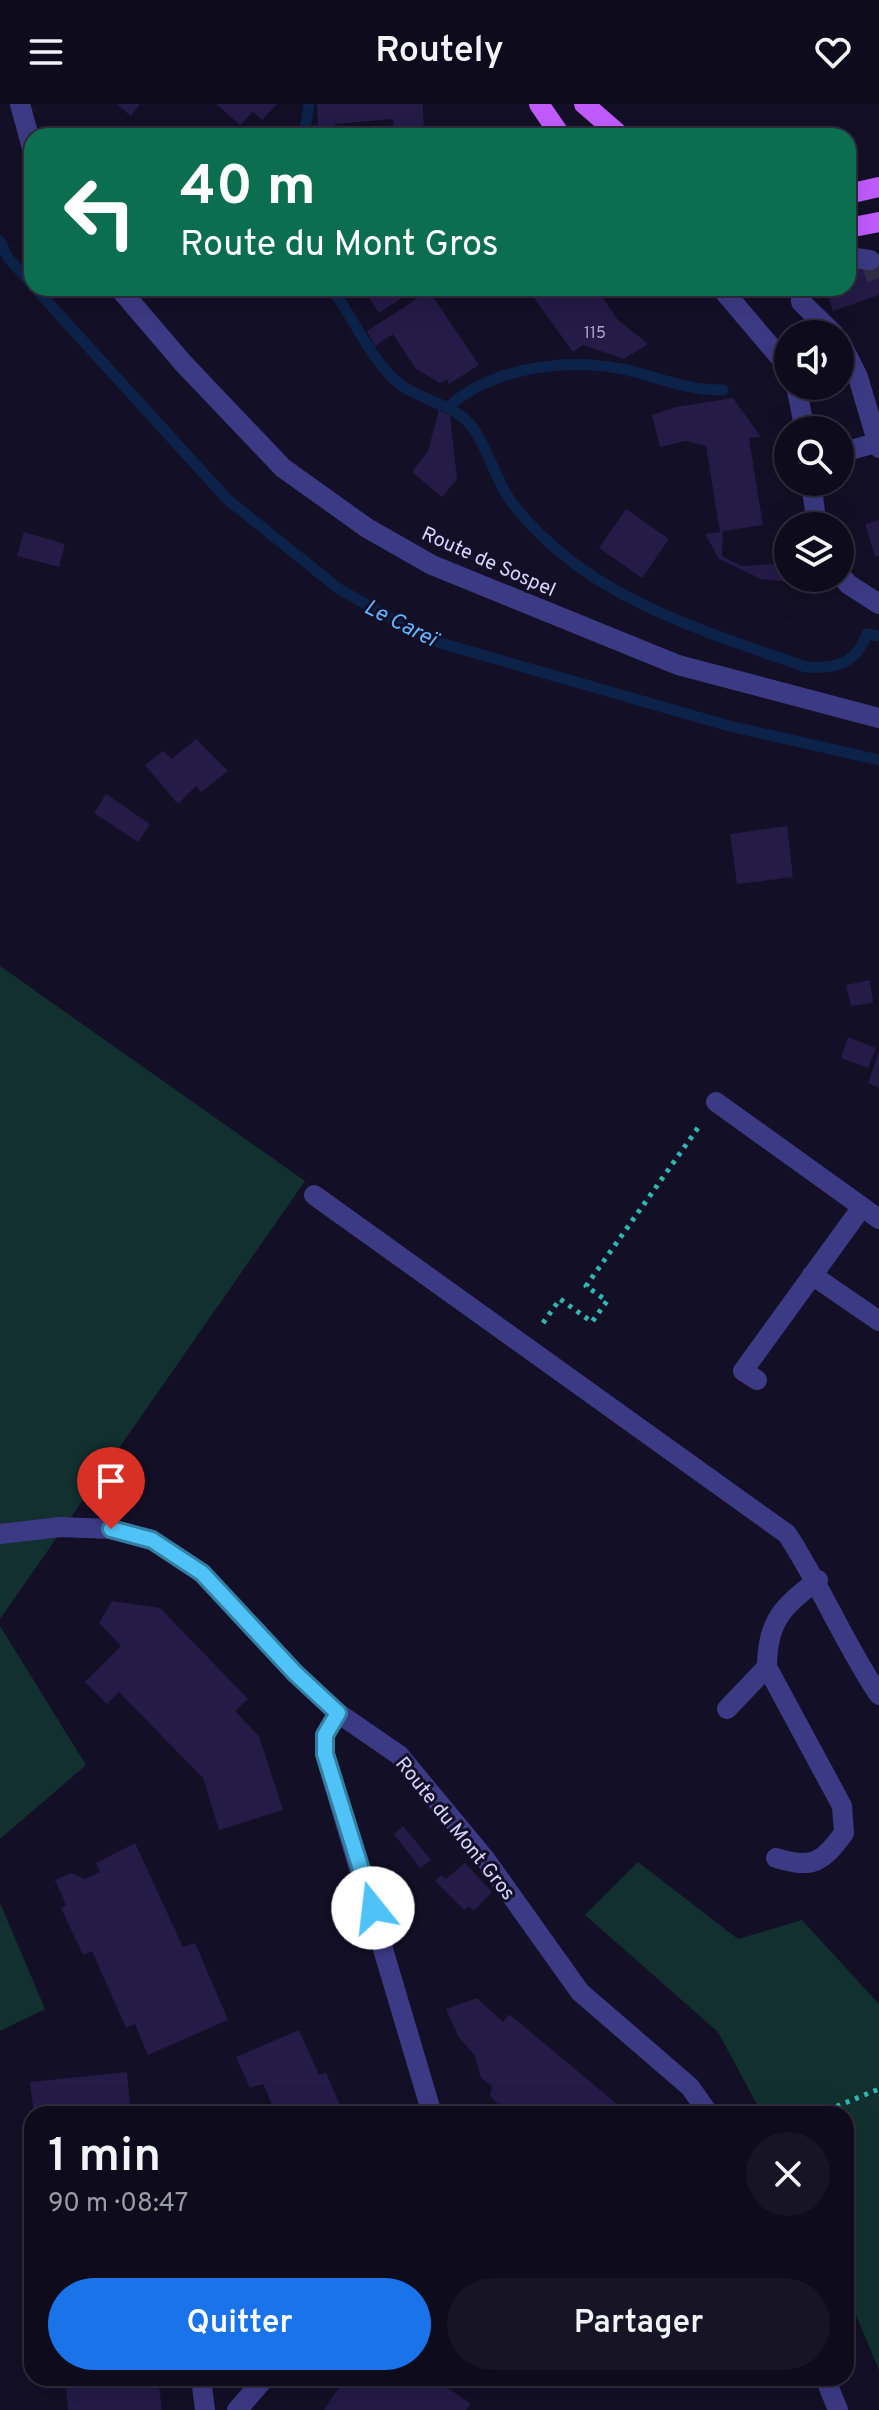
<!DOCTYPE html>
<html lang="fr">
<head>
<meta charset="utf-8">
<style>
  :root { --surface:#0e0b1c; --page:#171425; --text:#f1f3f6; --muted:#9b9ba3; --line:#2e2b3b; --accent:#1a73e8 }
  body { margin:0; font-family:Overpass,sans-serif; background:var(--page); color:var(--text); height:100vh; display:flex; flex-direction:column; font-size:30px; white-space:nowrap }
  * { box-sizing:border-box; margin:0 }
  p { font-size:26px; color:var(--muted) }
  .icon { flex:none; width:44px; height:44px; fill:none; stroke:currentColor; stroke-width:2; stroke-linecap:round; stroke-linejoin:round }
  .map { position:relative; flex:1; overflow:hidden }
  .sheet { position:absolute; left:24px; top:2002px; width:830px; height:280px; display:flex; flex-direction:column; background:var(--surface); border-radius:24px; box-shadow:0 8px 32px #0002,0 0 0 2px var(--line) }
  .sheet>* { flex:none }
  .banner { position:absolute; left:24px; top:24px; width:832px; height:168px; border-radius:24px; box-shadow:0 8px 32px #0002,0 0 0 2px var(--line); background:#0b6e4f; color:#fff; overflow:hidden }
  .tools { position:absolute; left:774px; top:216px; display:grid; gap:16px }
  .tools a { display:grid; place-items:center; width:80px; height:80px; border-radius:50%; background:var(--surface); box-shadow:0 8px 32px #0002,0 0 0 2px var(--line); font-size:40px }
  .pin { position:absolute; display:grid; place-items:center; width:68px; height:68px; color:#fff; margin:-82px -34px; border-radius:50% 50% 50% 0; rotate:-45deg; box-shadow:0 0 8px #0007 }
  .pin .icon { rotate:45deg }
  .me { position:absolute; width:88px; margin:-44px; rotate:344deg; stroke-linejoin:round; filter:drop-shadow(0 0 6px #0008) }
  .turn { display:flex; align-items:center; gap:28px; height:168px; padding:0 24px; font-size:36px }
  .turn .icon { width:104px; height:104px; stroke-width:2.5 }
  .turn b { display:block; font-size:56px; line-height:68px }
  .round { display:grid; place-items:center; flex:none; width:84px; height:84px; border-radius:42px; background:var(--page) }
  .summary { display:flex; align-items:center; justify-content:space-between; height:136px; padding:0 24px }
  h1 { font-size:48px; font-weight:600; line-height:60px }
  .button { display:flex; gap:16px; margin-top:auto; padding:16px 24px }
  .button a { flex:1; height:92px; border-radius:48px; background:var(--accent); color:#fff; font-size:32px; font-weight:600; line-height:92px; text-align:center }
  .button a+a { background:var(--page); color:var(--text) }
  header { display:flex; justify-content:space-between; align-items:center; height:104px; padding:0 24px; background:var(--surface); font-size:36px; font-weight:600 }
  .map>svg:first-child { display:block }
</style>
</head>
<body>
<header><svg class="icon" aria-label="menu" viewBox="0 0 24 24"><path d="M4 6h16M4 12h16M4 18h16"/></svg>Routely<svg class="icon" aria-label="heart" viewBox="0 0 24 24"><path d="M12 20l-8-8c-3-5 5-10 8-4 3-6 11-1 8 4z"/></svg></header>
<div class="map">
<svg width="879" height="2306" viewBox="0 0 879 2306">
  <rect width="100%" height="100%" fill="#130f26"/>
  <!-- green -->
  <g fill="#12302f">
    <path d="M0,862L305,1077L0,1515Z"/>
    <path d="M0,1522L86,1661L0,1735Z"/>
    <path d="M638,1758L738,1835L802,1816L879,1900V2266L846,2188V2010H762L718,1928L585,1811Z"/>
    <path d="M0,1799L45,1905L0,1927Z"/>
  </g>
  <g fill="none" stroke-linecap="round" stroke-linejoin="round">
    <!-- stream -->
    <g stroke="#0c2248" stroke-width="11">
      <path d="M304,32L309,0"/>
      <path d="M0,137L8,154L32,180"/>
      <path d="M35,184L227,395L339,485L430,536L729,622L879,656"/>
      <path d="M331,184C354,214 369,253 397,278C417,295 446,298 466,316C486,335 495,378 513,400C585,493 700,526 806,563C835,565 856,560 867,530L879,532"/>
      <path d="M447,304C496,260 576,252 639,269C669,278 691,286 723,286"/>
    </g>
  </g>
  <!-- building -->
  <g fill="#241b47">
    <path d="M117,0H140L131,12Z"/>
    <path d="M216,0H277L262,16L253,8L240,21Z"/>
    <path d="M317,0H423L424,32H394L393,15L335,20L336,32H307L308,22L318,21Z"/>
    <path d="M879,153V191L833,207L825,184H848V164Z"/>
    <path d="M363,184H417L379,209Z"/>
    <path d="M527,184H596L617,215L648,240L624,255L583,241L573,248Z"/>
    <path d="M429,187L479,261L449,280L447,275L440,279L416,265L393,230L375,242L367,227Z"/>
    <path d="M733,294L761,333L749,334L763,421L723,427L722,452L741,462L778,460L789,478L761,475L719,455L705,430L720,428L706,342L685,337L660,343L652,311L676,303Z"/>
    <path d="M439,306L450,312L457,375L442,393L412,368L428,347Z"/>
    <path d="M626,405L669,435L642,474L599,444Z"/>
    <path d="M879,416V452L875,453L865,420Z"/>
    <path d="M24,428L65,440L59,463L17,452Z"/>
    <path d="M196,635L228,667L201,688L196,682L178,700L145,661L163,647L172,655Z"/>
    <path d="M106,690L150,720L138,738L94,709Z"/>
    <path d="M787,722L793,773L737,780L730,730Z"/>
    <path d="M870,876L873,899L851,902L846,881Z"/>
    <path d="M848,933L876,944L868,964L841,954Z"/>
    <path d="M879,947V984L868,979Z"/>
    <path d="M112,1497L160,1504L248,1595L235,1607L259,1632L283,1706L219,1726L203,1674L119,1588L107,1600L85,1578L121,1542L99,1519Z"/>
    <path d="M403,1722L431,1756L420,1764L394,1730Z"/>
    <path d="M135,1739L183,1843L195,1839L228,1916L148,1951L135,1920L126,1924L92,1847L83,1851L61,1804L66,1801L55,1776L71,1769L85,1775L100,1768L96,1759Z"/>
    <path d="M465,1759L492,1788L474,1807L469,1802L464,1806L435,1777L441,1771L446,1775Z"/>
    <path d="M477,1894L503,1918L509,1910L629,2010H499L496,2007L500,2002L490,1992L492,1982L481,1974L475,1952L458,1932L446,1905Z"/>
    <path d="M299,1926L319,1971L326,1969L344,2010H276L263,1980L250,1984L236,1953Z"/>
    <path d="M127,1968L131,2010H34L30,1978Z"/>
    <path d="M65,2274H158L162,2306H68Z"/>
    <path d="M345,2274H433L471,2300L466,2306H324Z"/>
    <path d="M534,2274H562L538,2284Z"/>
  </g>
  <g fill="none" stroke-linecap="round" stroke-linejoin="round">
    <!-- minor-tunnel -->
    <path stroke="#312d47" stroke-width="20" stroke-dasharray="20 10" stroke-linecap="butt" d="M870,156L879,180"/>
    <!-- path -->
    <g stroke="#2fb8b0" stroke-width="5" stroke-dasharray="4 6" stroke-linecap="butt">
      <path d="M543,1219L560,1195L592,1218L607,1197L586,1182L700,1021"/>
      <path d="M818,2010L879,1985"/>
    </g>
    <!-- minor -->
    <g stroke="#3d3a85" stroke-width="20">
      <path d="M20,0L32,44"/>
      <path d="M848,153L870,156"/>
      <path d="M119,184L183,259L283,364L367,424L432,461L678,561L879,614"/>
      <path d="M721,184L788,263"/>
      <path d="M801,184V198L834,230"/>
      <path d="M840,237L858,273L879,344"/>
      <path d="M796,282L805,326"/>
      <path d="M840,349L879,338"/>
      <path d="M811,378L817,422"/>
      <path d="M840,470L848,480L879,500"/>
      <path d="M716,998L879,1115"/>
      <path d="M314,1091L787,1430C821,1482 844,1539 879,1591"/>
      <path d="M812,1171L879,1217"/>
      <path d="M757,1276L743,1267L862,1103"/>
      <path d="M0,1430L60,1423L111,1425L152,1436L202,1469L295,1569L338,1609L399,1651L486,1756L580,1888L690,1983L709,2010"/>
      <path d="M727,1605L767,1563"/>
      <path d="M338,1609L325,1631V1650L432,2010"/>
      <path d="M776,1754C813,1765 822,1759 844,1729L842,1702L767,1563C767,1517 783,1502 818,1476"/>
      <path d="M201,2274L205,2306"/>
      <path d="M825,2274L838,2306"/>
      <path d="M237,2306L265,2274"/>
    </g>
    <!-- major -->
    <g stroke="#c25bff" stroke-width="20">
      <path d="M539,0L561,32"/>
      <path d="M584,0L621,32"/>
      <path d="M848,90L879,83"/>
      <path d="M848,124L879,118"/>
    </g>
  </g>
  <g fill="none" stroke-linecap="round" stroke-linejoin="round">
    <!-- route casing -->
    <g stroke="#337fa1" stroke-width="20">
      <path id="route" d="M111,1425L152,1436L202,1469L295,1569L338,1609L325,1631V1650L373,1804"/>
    </g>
    <!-- route -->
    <use href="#route" stroke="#4fc3f7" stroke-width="14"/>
  </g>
  <g text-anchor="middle" stroke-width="6" stroke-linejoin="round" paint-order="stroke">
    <!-- number labels -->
    <g font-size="16" fill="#aca6d1">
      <text x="595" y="234">115</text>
    </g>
    <!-- street labels -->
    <g font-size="20" fill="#d9d4ff" stroke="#130f26">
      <text transform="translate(489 457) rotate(24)" y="7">Route de Sospel</text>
      <text transform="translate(456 1724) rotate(51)" y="7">Route du Mont Gros</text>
    </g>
    <!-- water labels -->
    <g font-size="22" font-style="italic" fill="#62b6ff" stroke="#130f26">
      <text transform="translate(401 518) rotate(27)" y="8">Le Careï</text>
    </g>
  </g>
</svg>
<div class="tools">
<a><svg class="icon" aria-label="sound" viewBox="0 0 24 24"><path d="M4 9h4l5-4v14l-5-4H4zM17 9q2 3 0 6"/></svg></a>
<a><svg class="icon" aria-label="search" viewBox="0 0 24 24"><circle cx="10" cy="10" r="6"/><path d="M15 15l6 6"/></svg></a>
<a><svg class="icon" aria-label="layers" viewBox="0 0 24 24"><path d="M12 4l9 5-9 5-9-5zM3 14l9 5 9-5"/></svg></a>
</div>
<div class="pin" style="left:111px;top:1425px;background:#d93025"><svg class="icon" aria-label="arrive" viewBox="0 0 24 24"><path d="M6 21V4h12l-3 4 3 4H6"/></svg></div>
<svg class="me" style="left:373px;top:1804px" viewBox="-20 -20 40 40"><circle r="19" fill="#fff"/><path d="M0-13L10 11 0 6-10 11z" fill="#4fc3f7"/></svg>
<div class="banner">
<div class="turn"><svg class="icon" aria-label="left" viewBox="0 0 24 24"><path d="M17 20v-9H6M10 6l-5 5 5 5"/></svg><div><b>40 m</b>Route du Mont Gros</div></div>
</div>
<section class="sheet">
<div class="summary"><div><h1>1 min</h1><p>90 m · 08:47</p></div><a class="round"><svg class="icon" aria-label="close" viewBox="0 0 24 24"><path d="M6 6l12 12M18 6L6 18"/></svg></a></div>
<div class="button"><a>Quitter</a><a>Partager</a></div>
</section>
</div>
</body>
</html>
